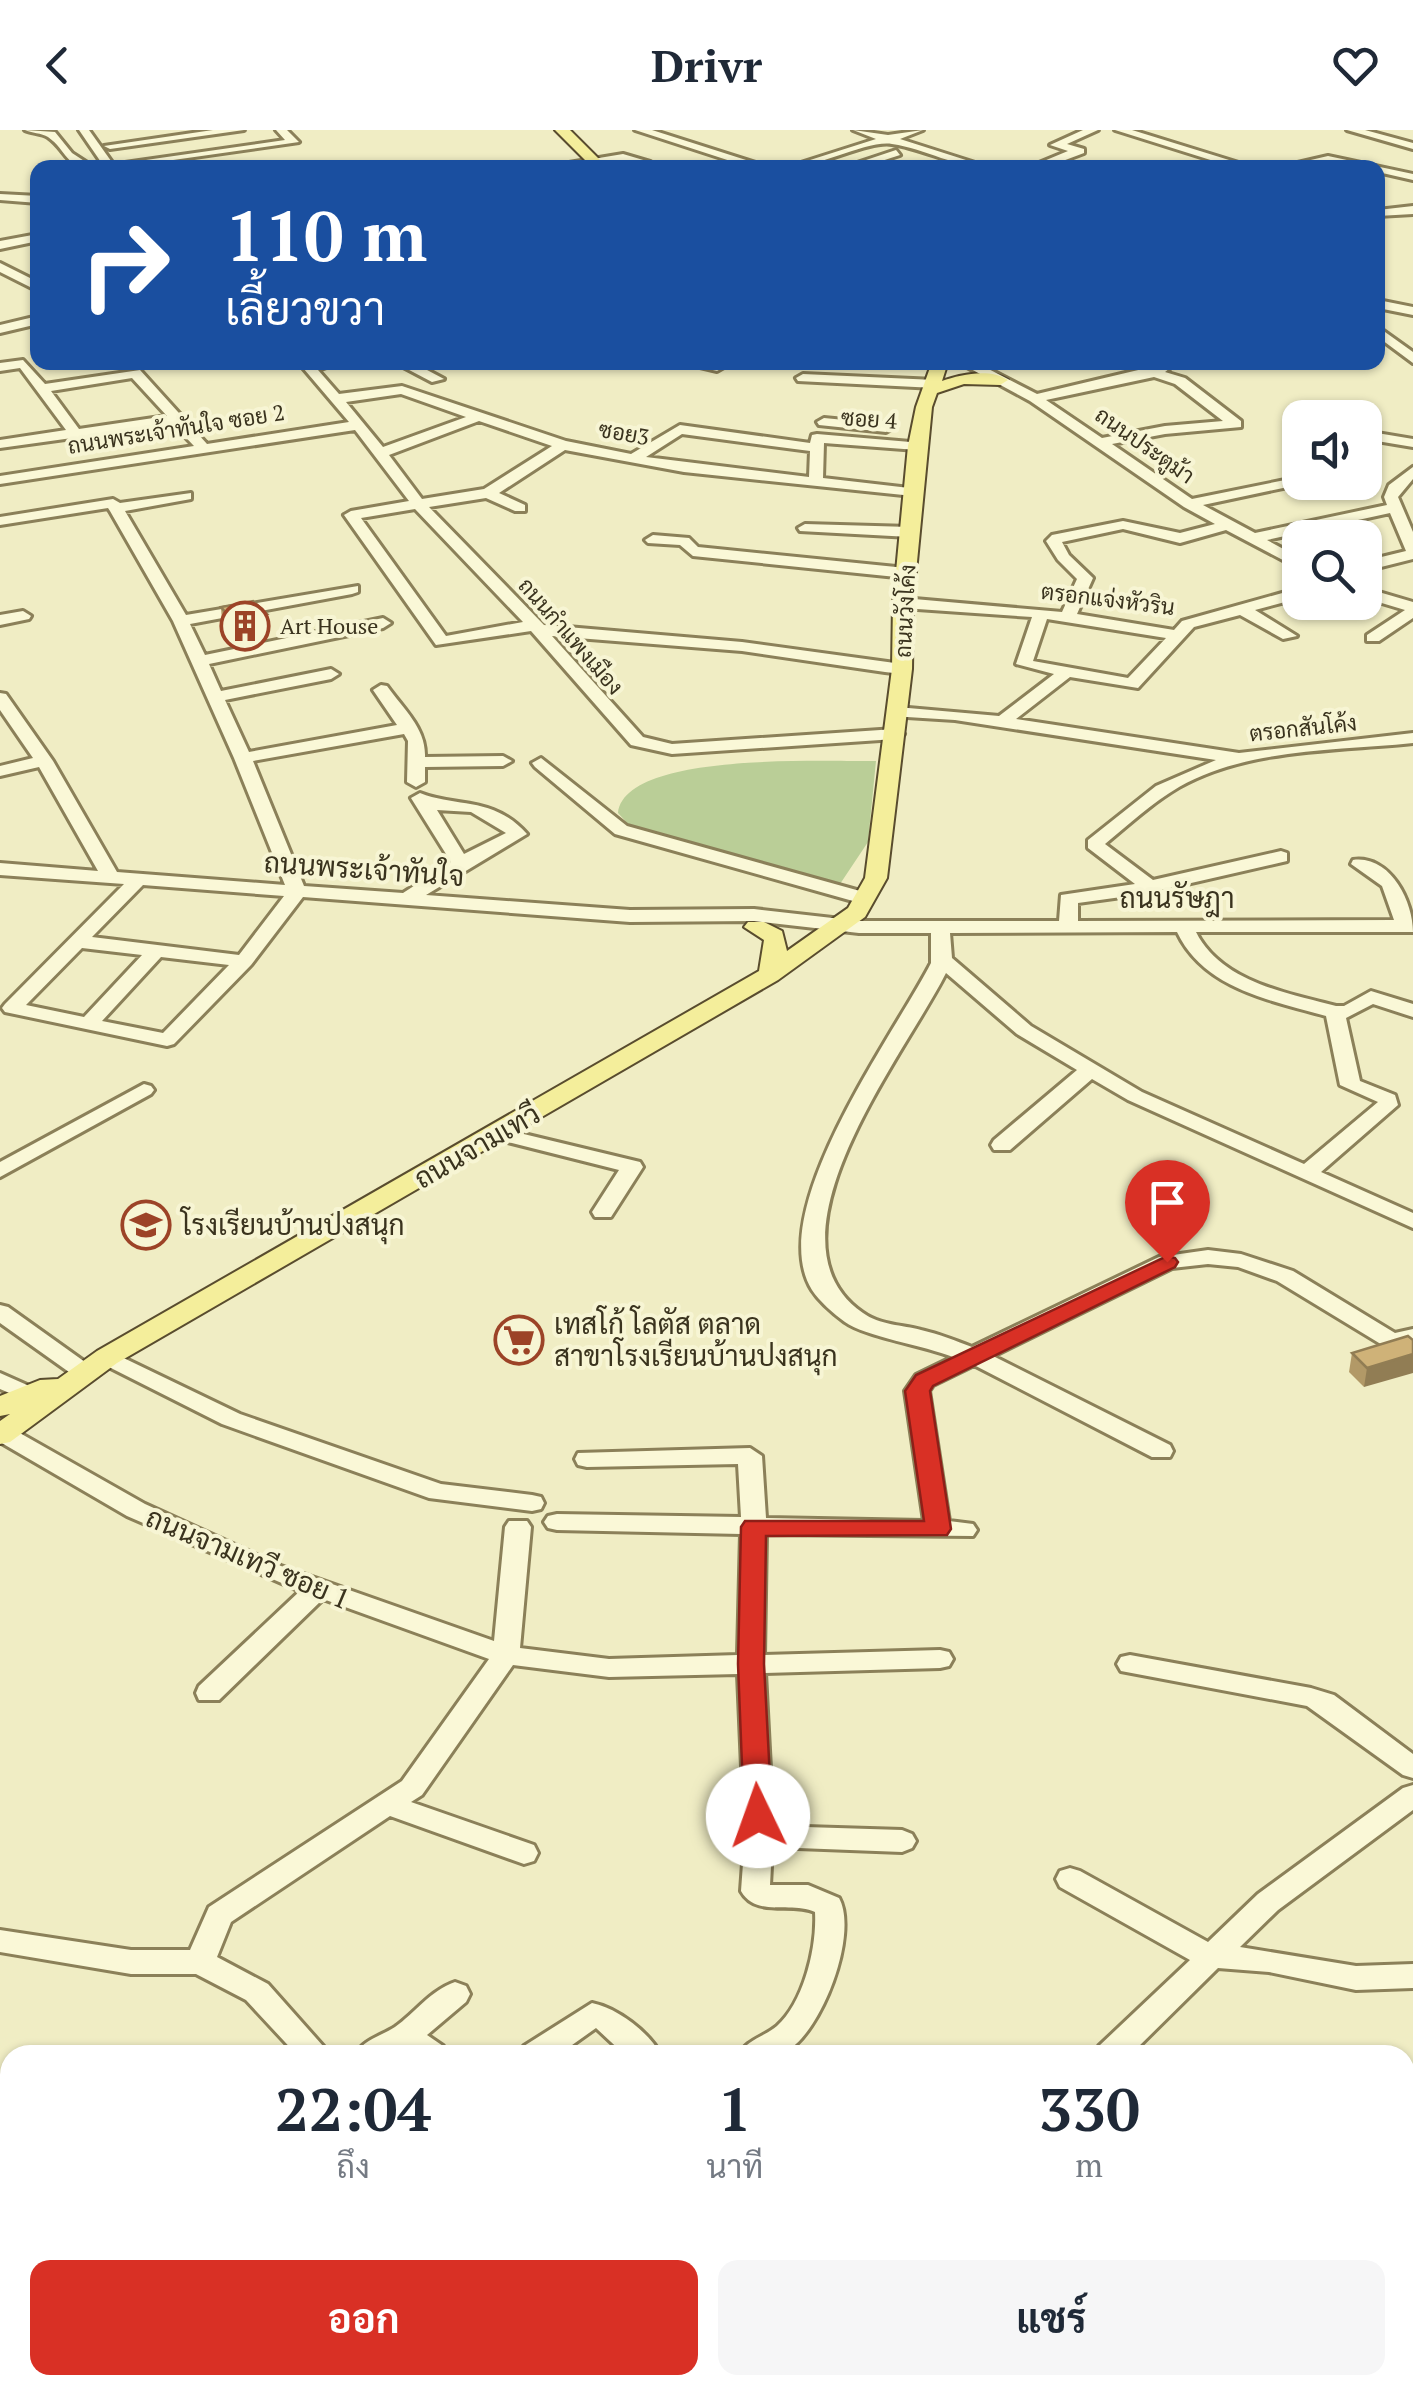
<!DOCTYPE html>
<html lang="th">
<head>
<meta charset="utf-8">
<style>
  :root { --surface:#fff; --page:#f6f6f7; --text:#1f2937; --muted:#747a83; --accent:#d93025 }
  body { margin:0; font-family:"PT Serif",Sarabun,serif; background:var(--page); color:var(--text); height:100vh; display:flex; flex-direction:column; font-size:38px; white-space:nowrap }
  * { box-sizing:border-box; margin:0 }
  p { font-size:32px; color:var(--muted) }
  .icon { flex:none; width:55px; height:55px; fill:none; stroke:currentColor; stroke-width:2; stroke-linecap:round; stroke-linejoin:round }
  .map { position:relative; flex:1; overflow:hidden }
  .details { position:absolute; left:0px; top:1915px; width:1415px; height:350px; display:flex; flex-direction:column; background:var(--surface); border-radius:30px 30px 0 0; box-shadow:0 2px 8px #0004 }
  .details>* { flex:none }
  .hud { position:absolute; left:30px; top:30px; width:1355px; height:210px; border-radius:20px; box-shadow:0 2px 8px #0004; background:#1a4fa0; color:#fff; overflow:hidden }
  .buttons { position:absolute; left:1282px; top:270px; display:grid; gap:20px }
  .buttons a { display:grid; place-items:center; width:100px; height:100px; border-radius:20px; background:var(--surface); box-shadow:0 2px 8px #0004; font-size:50px }
  .pin { position:absolute; display:grid; place-items:center; width:85px; height:85px; color:#fff; margin:-102px -42px; border-radius:50% 50% 50% 0; rotate:-45deg; box-shadow:0 0 10px #0007 }
  .pin .icon { rotate:45deg }
  .me { position:absolute; width:110px; margin:-55px; rotate:357deg; stroke-linejoin:round; filter:drop-shadow(0 0 8px #0008) }
  .turn { display:flex; align-items:center; gap:35px; height:210px; padding:0 30px; font-size:45px }
  .turn .icon { width:130px; height:130px; stroke-width:2.5 }
  .turn b { display:block; font-size:70px; line-height:85px }
  .eta { display:flex; justify-content:space-evenly; align-items:center; height:170px; text-align:center }
  .eta b { font-size:60px; font-weight:700; line-height:70px }
  .action { display:flex; gap:20px; margin-top:auto; padding:20px 30px }
  .action a { flex:1; height:115px; border-radius:20px; background:var(--accent); color:#fff; font-size:40px; font-weight:700; line-height:115px; text-align:center }
  .action a+a { background:var(--page); color:var(--text) }
  header { display:flex; justify-content:space-between; align-items:center; height:130px; padding:0 30px; background:var(--surface); font-size:45px; font-weight:700 }
  .map>svg:first-child { display:block }
</style>
</head>
<body>
<header><svg class="icon" aria-label="back" viewBox="0 0 24 24"><path d="M15 5l-7 7 7 7"/></svg>Drivr<svg class="icon" aria-label="heart" viewBox="0 0 24 24"><path d="M12 20l-8-8c-3-5 5-10 8-4 3-6 11-1 8 4z"/></svg></header>
<div class="map">
<svg width="1413" height="2265" viewBox="0 0 1413 2265">
  <rect width="100%" height="100%" fill="#f0edc4"/>
  <!-- green -->
  <path fill="#bace97" d="M876,631L868,712L840,754L630,696L618,683C625,621 826,632 876,631Z"/>
  <g fill="none" stroke-linecap="round" stroke-linejoin="round">
    <!-- minor casing -->
    <g stroke="#8b8059" stroke-width="6">
      <g id="minor">
        <path d="M25,0L55,2L72,23L95,38C64,38 68,21 48,7C42,3 31,3 25,0Z"/>
        <path d="M79,0H89L116,38H105Z"/>
        <path d="M213,0H244L110,19L104,16Z"/>
        <path d="M276,0H287L299,12L131,36L125,33L285,10Z"/>
        <path d="M635,0H652L771,38H752Z"/>
        <path d="M853,0L888,5L923,0L900,9L991,38C956,38 926,19 892,14C867,10 818,38 785,38L876,9Z"/>
        <path d="M1083,0H1098L1067,14L1084,19V23L1044,38H1027L1068,21L1050,15Z"/>
        <path d="M1115,0H1132L1255,38H1236Z"/>
        <path d="M1347,0H1365L1413,13V19Z"/>
        <path d="M896,20L900,25L860,38H842Z"/>
        <path d="M623,24L650,32L644,35L623,30L539,38Z"/>
        <path d="M1328,26L1413,44V50L1378,42V38L1328,32L1276,38Z"/>
        <path d="M0,64L38,66V73L0,70Z"/>
        <path d="M1413,76V84L1378,86V80Z"/>
        <path d="M38,104V111L0,119V111Z"/>
        <path d="M0,133L38,152V161L0,142Z"/>
        <path d="M1378,170L1413,177V185L1378,178Z"/>
        <path d="M38,186V194L0,203V195Z"/>
        <path d="M1378,197L1413,222V233L1378,207Z"/>
        <path d="M23,230L45,254L140,240L207,314L349,292L298,232H341L318,240L339,264L402,256L566,311L631,324L680,295L810,313L812,305L817,304L922,313V319L917,320L824,313L823,348L918,359V365L913,366L684,342L565,320L499,363L525,375V381H515L486,368L429,377L544,495L742,512L902,534L910,539L902,544L885,542L742,521L552,506L643,607L672,614L895,599L904,604L895,609L672,624L631,615L531,501L436,515L344,385L351,381L409,371L355,300L0,354V346L194,316L173,294L0,318V310L66,300L20,238L0,241V233ZM132,248L167,286L79,299L51,261ZM401,264L466,287L383,317L346,272ZM479,291L552,316L484,359L422,369L389,325ZM682,304L810,321L809,347L646,327ZM415,379L523,492L446,506L361,388Z"/>
        <path d="M394,232H412L444,249L432,252Z"/>
        <path d="M679,232H714L724,237L717,241Z"/>
        <path d="M958,232H975L1037,264L1172,232L1174,235L1165,242L1185,248L1241,291V297L1165,304L1112,314L1192,369L1300,347L1302,354L1203,375L1255,403L1387,375L1384,367L1389,355L1413,337V349L1398,367L1413,402V429L1365,441V431L1406,421L1390,383L1267,410L1300,428V439L1226,400L1180,413L1123,399L1062,412L1069,425L1093,448L1077,484L1174,500L1182,491L1300,458V468L1255,480L1297,506L1283,509L1240,485L1194,497L1138,558L1070,547L1016,589L1239,623L1413,603V613C1336,621 1248,618 1179,657C1152,673 1129,694 1105,714L1153,750L1281,721L1287,723V731L1143,764L1078,773V791L1394,790L1382,756L1351,734L1353,730C1390,725 1413,771 1413,802H1196C1221,852 1287,863 1336,876H1344L1371,861L1413,874V887L1373,874L1346,888L1360,951L1395,965L1398,975L1321,1042L1413,1083V1098L1128,970L1092,949L1010,1020H994L991,1015L994,1010L1077,940L1017,904L946,843C906,923 756,1110 863,1183C879,1195 903,1195 921,1200C939,1204 956,1211 972,1217L1159,1127L1208,1120L1241,1124L1293,1141L1395,1203L1413,1199V1213L1392,1218L1384,1216L1277,1151L1238,1137L1208,1134L1172,1138L993,1226L1170,1315L1173,1321L1170,1327H1152L974,1235L933,1255L929,1261L949,1391L973,1394L977,1400L973,1406L766,1404L764,1525L940,1520L949,1522L953,1529L949,1536L940,1538L765,1543L773,1696L902,1700L912,1704L916,1711L912,1718L902,1722L772,1717L770,1755H808L839,1768C859,1804 821,1904 785,1922C773,1929 753,1925 739,1925C746,1910 764,1907 777,1896C804,1872 817,1817 815,1782C791,1771 756,1788 741,1761L745,1706L738,1544L609,1547L513,1535L422,1665L411,1672L534,1715L538,1723L534,1731L524,1734L390,1686L231,1792L217,1827L268,1854L331,1925H297L246,1870L196,1844H131L0,1822V1800L131,1820H190L209,1777L402,1651L489,1529L323,1469L219,1570H199L196,1563L199,1556L300,1461L127,1386L0,1312V1296L11,1298L145,1374L281,1436L494,1511L505,1397L509,1391H527L531,1397L520,1518L609,1529L738,1525L741,1404L557,1400L548,1398L544,1392L548,1386L557,1384L741,1387L738,1334L587,1337L578,1335L575,1329L578,1323L750,1318L762,1326L766,1388L924,1391L905,1261L916,1245L953,1227C926,1216 863,1206 845,1192C834,1184 819,1171 812,1160C763,1081 894,905 931,833V803H859L754,791L630,792L303,767L251,835L174,914L167,916L5,882L2,878L5,874L124,754L0,745V733L98,741L39,637L0,646V636L33,628L0,580V563L6,564L53,631L117,742L285,755L234,628L173,491L110,381L108,378L0,395V387L113,369L120,373L191,363V369L125,381L186,485L358,456V462L352,464L190,494L205,525L383,488L391,493L383,498L209,534L221,561L331,539L339,544L331,549L225,570L249,622L397,595L373,560L381,555L387,556C404,580 426,598 425,627L503,626L512,631L503,636L425,637V652L416,657L407,652L408,611L404,604L253,631L304,756L403,763L451,732L411,668L420,663C458,678 493,666 527,704L426,765L630,780L754,779L859,791H1059L1061,765L1135,754L1088,718V710L1156,656L1216,630L955,590L891,586L889,582L897,577L999,586L1054,544L1016,534L1032,487L903,478L895,473L903,468L1062,482L1077,449L1058,430L1046,411L1052,405L1123,391L1180,403L1215,394L1184,377L1030,271ZM1154,247L1175,254L1223,291L1165,296L1102,308L1046,270ZM1047,489L1166,508L1128,548L1033,531ZM437,680L471,682L506,703L464,724ZM143,755L284,766L239,825L92,807ZM1177,802C1204,859 1270,870 1326,886L1340,955L1378,972L1304,1034L1142,962L1031,896L952,828L950,803ZM82,818L142,825L84,887L26,875ZM161,827L229,835L163,903L102,891Z"/>
        <path d="M803,244L935,250L942,254L935,258L798,251L796,248Z"/>
        <path d="M824,288L886,294L893,298L886,302L819,295L817,292Z"/>
        <path d="M1365,301L1413,309V317L1365,309Z"/>
        <path d="M805,394L910,397L918,402L910,407L800,401L798,398Z"/>
        <path d="M653,405L689,408L698,417L906,438L914,443L906,448L693,426L680,415L648,413L645,410Z"/>
        <path d="M1365,458L1413,472V488L1379,511H1367V505L1405,480L1365,468Z"/>
        <path d="M23,481L31,486L29,489L0,495V485Z"/>
        <path d="M541,628L627,696L860,761L862,765L853,771L615,704L535,637L532,633Z"/>
        <path d="M144,954L151,956L154,960L151,964L0,1047V1032Z"/>
        <path d="M499,998L640,1032L643,1037L611,1087H595L592,1082L619,1040L492,1008L488,1004Z"/>
        <path d="M0,1175L8,1177L92,1237L96,1242L92,1247H76L0,1193Z"/>
        <path d="M107,1220L240,1284L441,1354L532,1365L541,1367L544,1373L541,1379L532,1381L429,1368L222,1294L99,1232L95,1227Z"/>
        <path d="M0,1243L36,1259L40,1264L28,1271L0,1259Z"/>
        <path d="M1130,1525L1311,1558L1334,1565L1413,1624V1648L1403,1645L1307,1576L1121,1541L1117,1534L1121,1527Z"/>
        <path d="M1413,1655V1680L1278,1780L1240,1817L1356,1836L1413,1834V1858L1356,1860L1269,1842L1218,1838L1130,1925H1095L1099,1916L1190,1830L1060,1757L1056,1749L1060,1741L1070,1738L1080,1741L1208,1812L1258,1764L1403,1658Z"/>
        <path d="M455,1852L466,1856L470,1864L466,1872L427,1905L443,1916L447,1925H410L404,1921L396,1925H355C363,1910 381,1906 395,1897C415,1883 431,1860 455,1852Z"/>
        <path d="M592,1873C617,1878 649,1902 661,1925H625L596,1898L558,1925H520L524,1916Z"/>
        <path d="M1413,2240V2265H1285L1290,2255H1405V2241Z"/>
        <path d="M340,2255H374L378,2265H344Z"/>
        <path d="M528,2255H580L575,2265H523Z"/>
        <path d="M991,2255H1240L1245,2265H996Z"/>
      </g>
    </g>
    <!-- major casing -->
    <g stroke="#594c2e" stroke-width="4">
      <g id="major">
        <path d="M555,0H570L608,38H593Z"/>
        <path d="M932,232H948L942,251C961,244 991,238 1008,250L1000,255L964,254L937,263L932,277L913,473L912,539L887,748L865,787L778,850L117,1233L10,1312L0,1314V1291L10,1284L0,1286V1266L40,1250L58,1249L97,1221L759,841L764,810L744,797L748,792H764L782,801L787,821L848,778L865,748L892,539L893,473L908,316L916,277Z"/>
      </g>
    </g>
    <!-- minor -->
    <use href="#minor" fill="#faf8d7" fill-rule="evenodd"/>
    <!-- major -->
    <use href="#major" fill="#f4ee9b" fill-rule="evenodd"/>
  </g>
  <!-- wall -->
  <g fill="#b29967">
    <path d="M221,477L268,500L235,507L222,492Z"/>
    <path d="M1408,1206L1364,1257L1349,1242L1352,1223Z"/>
  </g>
  <!-- shaded-wall -->
  <g fill="#917d54">
    <path d="M267,484L268,500L235,507L234,492Z"/>
    <path d="M1413,1224V1243L1364,1257L1367,1238Z"/>
  </g>
  <!-- building -->
  <g fill="#cfb278" stroke="#917d54" stroke-width="2.5">
    <path d="M253,471L267,484L234,492L221,477Z"/>
    <path d="M1408,1206L1413,1210V1224L1367,1238L1352,1223Z"/>
  </g>
  <!-- route -->
  <path fill="#d93025" stroke="#8d1f18" stroke-width="2.5" d="M1167,1126L1175,1128L1178,1132L1175,1137L933,1256L930,1261L951,1399L947,1405L766,1406L764,1534L772,1686L768,1694L758,1697L748,1694L744,1686L738,1534L741,1397L745,1391H924L905,1261L916,1245Z"/>
  <!-- icons -->
  <defs>
    <g id="building-ring" transform="scale(2.5)"><circle r="9.5" fill="#f7f5d4" stroke="#9c4327" stroke-width="1.5"/><path d="M-4-6H4V6H1V3H-1V6H-4ZM-2.5-4.3h1.7v1.8h-1.7ZM.8-4.3h1.7v1.8H.8ZM-2.5-1h1.7V.8h-1.7ZM.8-1h1.7V.8H.8Z" fill="#9c4327"/></g>
    <g id="school-ring" transform="scale(2.5)"><circle r="9.5" fill="#f7f5d4" stroke="#9c4327" stroke-width="1.5"/><path d="M0-5L7-2L0 1L-7-2ZM-4 1L0 2.5L4 1V4Q0 6-4 4Z" fill="#9c4327"/></g>
    <g id="supermarket-ring" transform="scale(2.5)"><circle r="9.5" fill="#f7f5d4" stroke="#9c4327" stroke-width="1.5"/><path d="M-6-5.5h2.5l.6 2H6L4.5 2H-2.5L-4.4-4H-6ZM-1.5 3.2a1.3 1.3 0 1 0 .1 0ZM3 3.2a1.3 1.3 0 1 0 .1 0Z" fill="#9c4327"/></g>
  </defs>
  <g fill-rule="evenodd">
    <use href="#building-ring" x="245" y="496"/>
    <use href="#school-ring" x="146" y="1095"/>
    <use href="#supermarket-ring" x="519" y="1210"/>
  </g>
  <g text-anchor="middle" stroke-width="8" stroke-linejoin="round" paint-order="stroke">
    <!-- far-street labels -->
    <g font-size="22" fill="#3a331e" stroke="#f7f5d4">
      <text transform="translate(869 289) rotate(4)" y="8">ซอย 4</text>
      <text transform="translate(176 299) rotate(-9)" y="8">ถนนพระเจ้าทันใจ ซอย 2</text>
      <text transform="translate(624 303) rotate(10)" y="8">ซอย3</text>
      <text transform="translate(1145 315) rotate(35)" y="8">ถนนประตูม้า</text>
      <text transform="translate(1108 469) rotate(7)" y="8">ตรอกแจ่งหัวริน</text>
      <text transform="translate(905 481) rotate(-87)" y="8">ถนนวังโค้ง</text>
      <text transform="translate(571 506) rotate(49)" y="8">ถนนกำแพงเมือง</text>
      <text transform="translate(1303 598) rotate(-6)" y="8">ตรอกสันโค้ง</text>
    </g>
    <!-- far-poi labels -->
    <g font-size="22" fill="#3a331e" stroke="#f7f5d4" text-anchor="start">
      <text x="280" y="504">Art House</text>
    </g>
    <!-- street labels -->
    <g font-size="28" fill="#3a331e" stroke="#f7f5d4">
      <text transform="translate(364 739) rotate(4)" y="10">ถนนพระเจ้าทันใจ</text>
      <text x="1177" y="778">ถนนรัษฎา</text>
      <text transform="translate(477 1016) rotate(-30)" y="10">ถนนจามเทวี</text>
      <text transform="translate(248 1428) rotate(23)" y="10">ถนนจามเทวี ซอย 1</text>
    </g>
    <!-- poi labels -->
    <g font-size="28" fill="#3a331e" stroke="#f7f5d4" text-anchor="start">
      <text x="181" y="1105">โรงเรียนบ้านปงสนุก</text>
      <text x="554" y="1204">เทสโก้ โลตัส ตลาด<tspan x="554" dy="32">สาขาโรงเรียนบ้านปงสนุก</tspan></text>
    </g>
  </g>
</svg>
<div class="buttons">
<a><svg class="icon" aria-label="sound" viewBox="0 0 24 24"><path d="M4 9h4l5-4v14l-5-4H4zM17 9q2 3 0 6"/></svg></a>
<a><svg class="icon" aria-label="search" viewBox="0 0 24 24"><circle cx="10" cy="10" r="6"/><path d="M15 15l6 6"/></svg></a>
</div>
<div class="pin" style="left:1167px;top:1132px;background:#d93025"><svg class="icon" aria-label="arrive" viewBox="0 0 24 24"><path d="M6 21V4h12l-3 4 3 4H6"/></svg></div>
<svg class="me" style="left:758px;top:1686px" viewBox="-20 -20 40 40"><circle r="19" fill="#fff"/><path d="M0-13L10 11 0 6-10 11z" fill="#d93025"/></svg>
<div class="hud">
<div class="turn"><svg class="icon" aria-label="right" viewBox="0 0 24 24"><path d="M7 20v-9h11M14 6l5 5-5 5"/></svg><div><b>110 m</b>เลี้ยวขวา</div></div>
</div>
<section class="details">
<div class="eta">
<div><b>22:04</b><p>ถึง</p></div>
<div><b>1</b><p>นาที</p></div>
<div><b>330</b><p>m</p></div>
</div>
<div class="action"><a>ออก</a><a>แชร์</a></div>
</section>
</div>
</body>
</html>
